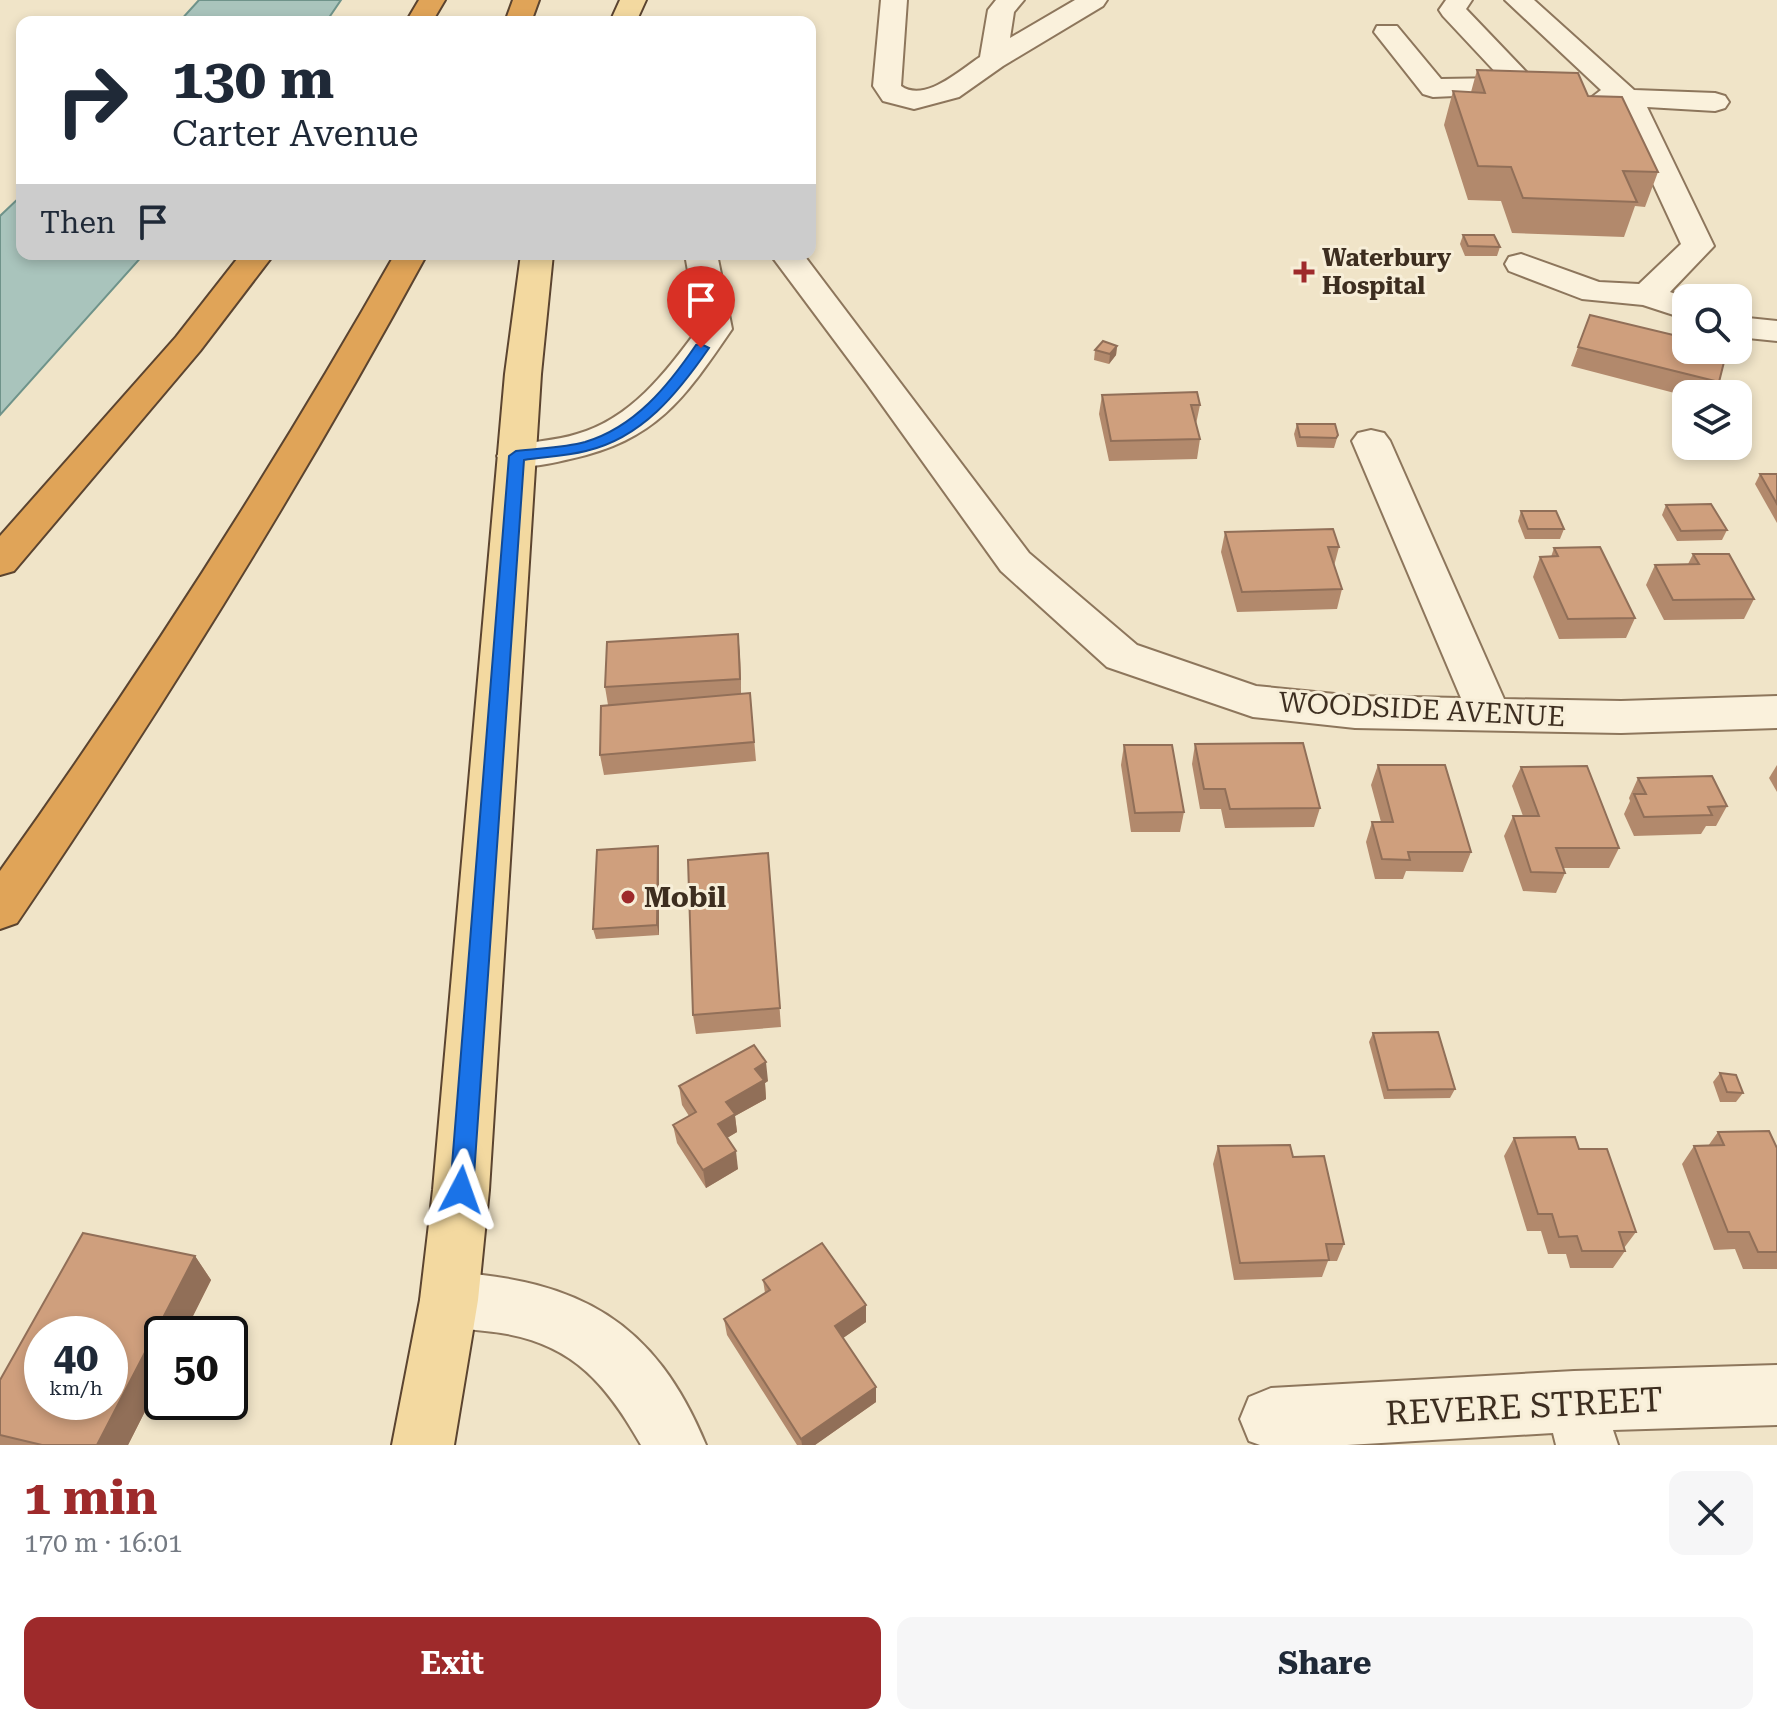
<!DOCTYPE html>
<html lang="en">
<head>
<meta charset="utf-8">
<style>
  :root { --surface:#fff; --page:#f6f6f7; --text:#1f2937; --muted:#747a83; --accent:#9e2a2b }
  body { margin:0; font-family:"Roboto Serif",serif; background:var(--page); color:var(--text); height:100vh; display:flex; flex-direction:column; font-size:30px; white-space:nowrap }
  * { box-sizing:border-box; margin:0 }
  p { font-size:26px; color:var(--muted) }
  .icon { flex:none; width:44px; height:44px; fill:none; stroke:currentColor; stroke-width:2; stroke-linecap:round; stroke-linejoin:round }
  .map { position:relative; height:1445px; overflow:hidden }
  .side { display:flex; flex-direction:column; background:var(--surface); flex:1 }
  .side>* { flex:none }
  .hud { position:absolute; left:16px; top:16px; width:800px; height:244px; border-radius:16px; box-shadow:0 4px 12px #0003; background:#fff; color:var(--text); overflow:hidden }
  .fabs { position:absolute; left:1672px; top:284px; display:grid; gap:16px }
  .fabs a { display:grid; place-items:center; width:80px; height:80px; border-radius:16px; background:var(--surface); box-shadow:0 4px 12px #0003; font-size:40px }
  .speed { position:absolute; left:24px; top:1316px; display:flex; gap:16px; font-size:40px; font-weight:700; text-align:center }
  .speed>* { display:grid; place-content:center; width:104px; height:104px; border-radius:50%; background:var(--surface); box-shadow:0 4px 12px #0003; line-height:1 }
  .speed small { font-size:20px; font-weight:400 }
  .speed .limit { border:4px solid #111; border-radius:12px; background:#fff; color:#111 }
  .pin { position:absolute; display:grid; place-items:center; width:68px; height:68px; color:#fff; margin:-82px -34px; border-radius:50% 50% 50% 0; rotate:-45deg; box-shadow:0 0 8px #0007 }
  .pin .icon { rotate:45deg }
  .me { position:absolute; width:88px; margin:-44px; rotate:4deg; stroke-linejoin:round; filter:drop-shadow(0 0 6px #0008) }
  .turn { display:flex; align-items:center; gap:28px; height:168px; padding:0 24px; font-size:36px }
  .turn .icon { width:104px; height:104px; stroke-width:2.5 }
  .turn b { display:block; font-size:56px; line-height:68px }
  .then { display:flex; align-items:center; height:76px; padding:0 24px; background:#0003; gap:16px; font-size:30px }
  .round { display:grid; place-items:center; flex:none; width:84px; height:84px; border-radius:16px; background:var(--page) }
  .head { display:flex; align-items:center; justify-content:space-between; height:136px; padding:0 24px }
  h1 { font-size:48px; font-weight:700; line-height:60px; color:var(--accent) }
  .button { display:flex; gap:16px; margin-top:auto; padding:16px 24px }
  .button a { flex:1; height:92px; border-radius:16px; background:var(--accent); color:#fff; font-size:32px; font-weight:700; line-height:92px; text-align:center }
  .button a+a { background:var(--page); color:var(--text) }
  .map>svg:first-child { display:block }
</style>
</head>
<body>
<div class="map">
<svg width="1777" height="1445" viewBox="0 0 1777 1445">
  <rect width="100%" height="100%" fill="#f0e4c8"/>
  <!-- water -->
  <g fill="#a9c4bc" stroke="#6f938a" stroke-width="2">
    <path d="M199,0H341L326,22H179Z"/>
    <path d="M22,195V254H144L0,415V216Z"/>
  </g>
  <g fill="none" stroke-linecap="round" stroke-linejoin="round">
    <!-- minor casing -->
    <g stroke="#8d765c" stroke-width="4">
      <g id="minor">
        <path d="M881,0H907L901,86C925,103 960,70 980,57L988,10L996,0H1024L1014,12L1010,38L1075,0H1107L1103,6L1003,66L959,97L914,109L883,101L873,86Z"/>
        <path d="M1446,0H1472L1466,9L1532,78L1544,80L1548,86L1544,92L1433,97L1423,94L1374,32L1377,26H1397L1441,79L1501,78L1443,16L1439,10Z"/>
        <path d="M1505,0H1534L1634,90L1715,93L1725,96L1729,102L1725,108L1715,111L1647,107L1714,246L1670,292L1687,298L1686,319L1643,305L1582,299L1509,271L1505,264L1509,257L1521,254L1599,282L1639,284L1681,244L1617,106L1596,103L1592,97L1601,90Z"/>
        <path d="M685,254H717L732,329C684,399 657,440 570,459C548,464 524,470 503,464L497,456L503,448C527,441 553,442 577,434C632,418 665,373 698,329Z"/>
        <path d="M770,254H803L1029,553L1137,645L1256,686L1355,696L1461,698L1352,441L1358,433L1371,430L1384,433L1390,441L1504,699L1621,701L1777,696V728L1621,733L1355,728L1253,717L1107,667L1001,571L867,384Z"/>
        <path d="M1738,317L1777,321V341L1738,337Z"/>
        <path d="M449,1272C579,1280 655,1321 706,1445H641C607,1385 573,1344 501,1333C476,1329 453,1330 428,1320L420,1300L428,1280Z"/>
        <path d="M1777,1365V1425L1613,1430L1618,1445H1556L1553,1433L1347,1445H1260L1249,1441L1240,1419L1249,1397L1271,1388L1574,1371Z"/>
      </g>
    </g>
    <!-- major casing -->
    <g stroke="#5b4430" stroke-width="4">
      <g id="major">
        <path d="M620,0H646L636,22H610Z"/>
        <path d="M521,254H553L541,374L489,1190L478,1300L454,1445H392L420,1300L433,1190L505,374Z"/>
      </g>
    </g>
    <!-- highway casing -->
    <g stroke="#5b4430" stroke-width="4">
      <g id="highway">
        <path d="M419,0H445L432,22H406Z"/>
        <path d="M513,0H539L531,22H505Z"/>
        <path d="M241,254H274L200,351L14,571L0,575V536L176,337Z"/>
        <path d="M395,254H427C302,484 164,706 17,923L0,929V871C142,672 274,467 395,254Z"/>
      </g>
    </g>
    <!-- minor -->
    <use href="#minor" fill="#faf1dc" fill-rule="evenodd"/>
    <!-- major -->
    <use href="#major" fill="#f3d9a0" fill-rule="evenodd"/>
    <!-- highway -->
    <use href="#highway" fill="#e0a458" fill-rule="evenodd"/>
  </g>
  <!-- wall -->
  <g fill="#b2896c">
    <path d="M1477,70L1588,96L1658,172L1645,207L1635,206L1624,237L1512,233L1501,201L1468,200L1444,125L1453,91L1471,92Z"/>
    <path d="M1463,235L1500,247L1497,256H1465L1460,244Z"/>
    <path d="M1590,315L1719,382L1714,394H1686V396L1571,366Z"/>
    <path d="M1117,346L1116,355L1109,364L1094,360L1095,350Z"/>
    <path d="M1102,395L1200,405L1196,424L1200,439L1197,459L1109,461L1099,414Z"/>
    <path d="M1297,424L1338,435L1334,448L1297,447L1294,434Z"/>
    <path d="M1760,474H1777V523L1755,484Z"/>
    <path d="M1666,505L1727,530L1722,540L1677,541L1662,515Z"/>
    <path d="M1521,511L1564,529L1560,539H1525L1518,521Z"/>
    <path d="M1225,532L1339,547L1334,566L1342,589L1337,609L1237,612L1221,552Z"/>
    <path d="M1554,548L1635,618L1626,638L1559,639L1533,577L1540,557H1551Z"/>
    <path d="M1693,554L1754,599L1744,619L1664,620L1646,585L1655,565L1688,564Z"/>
    <path d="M740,654L741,694L750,693L756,761L604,775L600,755L608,705L605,687Z"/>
    <path d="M1195,744L1320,808L1314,827L1225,828L1221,809H1200L1192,764Z"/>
    <path d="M1124,745L1184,812L1180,832H1131L1121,765Z"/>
    <path d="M1378,765L1471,852L1463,872L1406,871L1403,879H1375L1366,842L1372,822H1381L1371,785Z"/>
    <path d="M1777,765V792L1769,778Z"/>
    <path d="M1521,767L1619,848L1609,868H1563L1565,873L1556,893L1523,891L1504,836L1513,816H1523L1512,786Z"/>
    <path d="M1638,778L1727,806L1716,826H1706L1701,834L1634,836L1624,814L1630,801L1629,798Z"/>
    <path d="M658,846L659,856V935L596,939L593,929Z"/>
    <path d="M768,853L781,1027L696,1034L693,1015Z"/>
    <path d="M1373,1033L1455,1089L1450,1098L1384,1099L1369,1042Z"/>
    <path d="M1720,1073L1743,1093L1736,1102H1720L1713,1082Z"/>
    <path d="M768,1081L765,1083L766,1099L735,1116L737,1132L727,1138L738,1169L706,1188L677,1143L673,1125L689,1116L682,1105L679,1086Z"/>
    <path d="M1718,1132L1777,1148V1269H1743L1735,1249L1714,1250L1682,1164L1694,1146H1708Z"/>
    <path d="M1514,1138L1636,1232L1624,1248L1625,1251L1613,1268H1570L1566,1254H1548L1541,1231H1527L1504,1156Z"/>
    <path d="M1218,1146L1293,1157L1344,1244L1337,1261H1328L1322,1277L1234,1280L1213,1164Z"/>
    <path d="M195,1256L211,1280L128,1445H0V1380Z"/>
    <path d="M763,1280L866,1322L843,1338L876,1387V1402L815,1445H797L727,1335L724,1319L765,1293Z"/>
  </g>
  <!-- shaded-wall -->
  <g fill="#916f58">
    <path d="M1117,346L1116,355L1109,364L1110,354Z"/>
    <path d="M738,634L740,654L741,699L740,679Z"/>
    <path d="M658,846L659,856V935L657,925Z"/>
    <path d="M766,1062L768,1081L765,1083L766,1099L735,1116L737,1132L720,1142L718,1124L726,1102L755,1069Z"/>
    <path d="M736,1151L738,1169L706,1188L703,1170Z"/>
    <path d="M195,1256L211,1280L184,1334H162V1378L128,1445H97Z"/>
    <path d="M866,1305V1322L836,1343L835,1326Z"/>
    <path d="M876,1387V1402L815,1445H802L801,1439Z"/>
  </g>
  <!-- building -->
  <g fill="#cf9f7d" stroke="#916f58" stroke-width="2" fill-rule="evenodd">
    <path d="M1477,70L1578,73L1588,96L1622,97L1658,172L1623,171L1637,202L1523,198L1511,167L1478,166L1453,91L1485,93Z"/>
    <path d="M1463,235H1494L1500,247L1468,246Z"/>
    <path d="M1590,315L1686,338V350H1727L1719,382L1578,347Z"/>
    <path d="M1103,341L1117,346L1110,354L1095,350Z"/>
    <path d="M1197,392L1200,405H1191L1200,439L1111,441L1102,395Z"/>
    <path d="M1297,424H1335L1338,435L1336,438L1300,437Z"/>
    <path d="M1760,474H1777V504Z"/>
    <path d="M1711,504L1727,530L1681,531L1666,505Z"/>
    <path d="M1521,511H1556L1564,529H1528Z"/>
    <path d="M1333,529L1339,547H1328L1342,589L1242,592L1225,532Z"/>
    <path d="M1600,547L1635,618L1568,619L1540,557L1558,556L1554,548Z"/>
    <path d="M1693,554H1729L1754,599L1673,600L1655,565L1699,564Z"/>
    <path d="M738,634L740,679L605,687L607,642Z"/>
    <path d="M750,693L754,742L600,755L601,706Z"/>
    <path d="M1303,743L1320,808L1230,809L1225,789H1204L1195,744Z"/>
    <path d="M1124,745H1172L1184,812L1135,813Z"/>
    <path d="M1378,765H1445L1471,852H1408L1410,860L1382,859L1372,822H1393Z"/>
    <path d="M1587,766L1619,848H1556L1565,873L1531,872L1513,816H1539L1521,767Z"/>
    <path d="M1712,776L1727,806L1708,807L1712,815L1644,817L1634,794H1646L1638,778Z"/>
    <path d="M658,846L657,925L593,929L597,850Z"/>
    <path d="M768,853L780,1008L693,1015L688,860Z"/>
    <path d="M1438,1032L1455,1089L1388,1090L1373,1033Z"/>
    <path d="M754,1045L766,1062L755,1069L764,1080L726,1102L735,1114L718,1124L736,1151L703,1170L673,1125L696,1112L679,1086Z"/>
    <path d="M1720,1073L1736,1075L1743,1093L1727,1092Z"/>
    <path d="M1769,1131L1777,1148V1252H1758L1749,1232H1728L1694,1146L1724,1145L1718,1132Z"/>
    <path d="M1575,1137L1579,1149H1607L1636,1232H1619L1625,1251H1582L1577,1236L1559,1237L1552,1214H1538L1514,1138Z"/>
    <path d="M1290,1145L1293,1157L1324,1156L1344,1244H1326L1329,1260L1240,1263L1218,1146Z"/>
    <path d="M83,1233L195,1256L97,1445H42L0,1435V1380ZM42,1334H110V1402H42Z"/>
    <path d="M822,1243L866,1305L835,1326L876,1387L801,1439L724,1319L770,1290L763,1280Z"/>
  </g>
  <!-- route -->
  <path fill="#1a73e8" stroke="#114b97" stroke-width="2" d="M701,344L709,348C678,393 642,438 586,451C566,456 544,457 524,460L473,1190L469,1198L461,1201L453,1198L450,1190L509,456L516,451C539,448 563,448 585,442C635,427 668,386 696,345Z"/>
  <!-- markers -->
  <g fill="#9e2a2b" stroke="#f7eed8" stroke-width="3">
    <path d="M1300 260h8v8h8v8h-8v8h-8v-8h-8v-8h8z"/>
    <circle cx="628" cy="897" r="8"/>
  </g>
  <g text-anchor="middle" stroke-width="6" stroke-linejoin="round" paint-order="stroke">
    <!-- far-poi labels -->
    <g font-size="24" font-weight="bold" fill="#3d2e20" stroke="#f7eed8" text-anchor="start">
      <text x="1322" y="266">Waterbury<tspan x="1322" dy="28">Hospital</tspan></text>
    </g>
    <!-- street labels -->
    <g font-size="28" fill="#3d2e20" stroke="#f7eed8">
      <text transform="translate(1422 709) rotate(3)" y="10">WOODSIDE AVENUE</text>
    </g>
    <!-- poi labels -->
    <g font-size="28" font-weight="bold" fill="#3d2e20" stroke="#f7eed8" text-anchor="start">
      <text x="644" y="907">Mobil</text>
    </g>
    <!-- near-street labels -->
    <g font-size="34" fill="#3d2e20" stroke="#f7eed8">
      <text transform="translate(1524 1406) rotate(-3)" y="12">REVERE STREET</text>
    </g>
  </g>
</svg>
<div class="fabs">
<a><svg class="icon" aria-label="search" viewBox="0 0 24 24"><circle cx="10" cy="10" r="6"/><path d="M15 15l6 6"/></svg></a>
<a><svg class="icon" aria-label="layers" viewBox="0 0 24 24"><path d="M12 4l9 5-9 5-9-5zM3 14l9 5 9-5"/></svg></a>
</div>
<div class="speed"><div>40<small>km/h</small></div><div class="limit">50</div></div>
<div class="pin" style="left:701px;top:348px;background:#d93025"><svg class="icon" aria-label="arrive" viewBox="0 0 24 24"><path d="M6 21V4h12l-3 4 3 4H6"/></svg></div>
<svg class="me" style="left:461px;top:1190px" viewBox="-20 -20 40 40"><path d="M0-17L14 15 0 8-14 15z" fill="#1a73e8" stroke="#fff" stroke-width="4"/></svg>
<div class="hud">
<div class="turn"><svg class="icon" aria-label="right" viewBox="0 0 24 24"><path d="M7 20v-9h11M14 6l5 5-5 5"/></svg><div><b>130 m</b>Carter Avenue</div></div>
<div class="then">Then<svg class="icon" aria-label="arrive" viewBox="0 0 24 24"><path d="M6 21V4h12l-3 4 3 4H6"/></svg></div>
</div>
</div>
<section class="side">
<div class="head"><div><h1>1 min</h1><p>170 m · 16:01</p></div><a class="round"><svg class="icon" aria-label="close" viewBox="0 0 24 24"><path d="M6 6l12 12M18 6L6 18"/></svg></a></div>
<div class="button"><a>Exit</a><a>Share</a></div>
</section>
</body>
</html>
